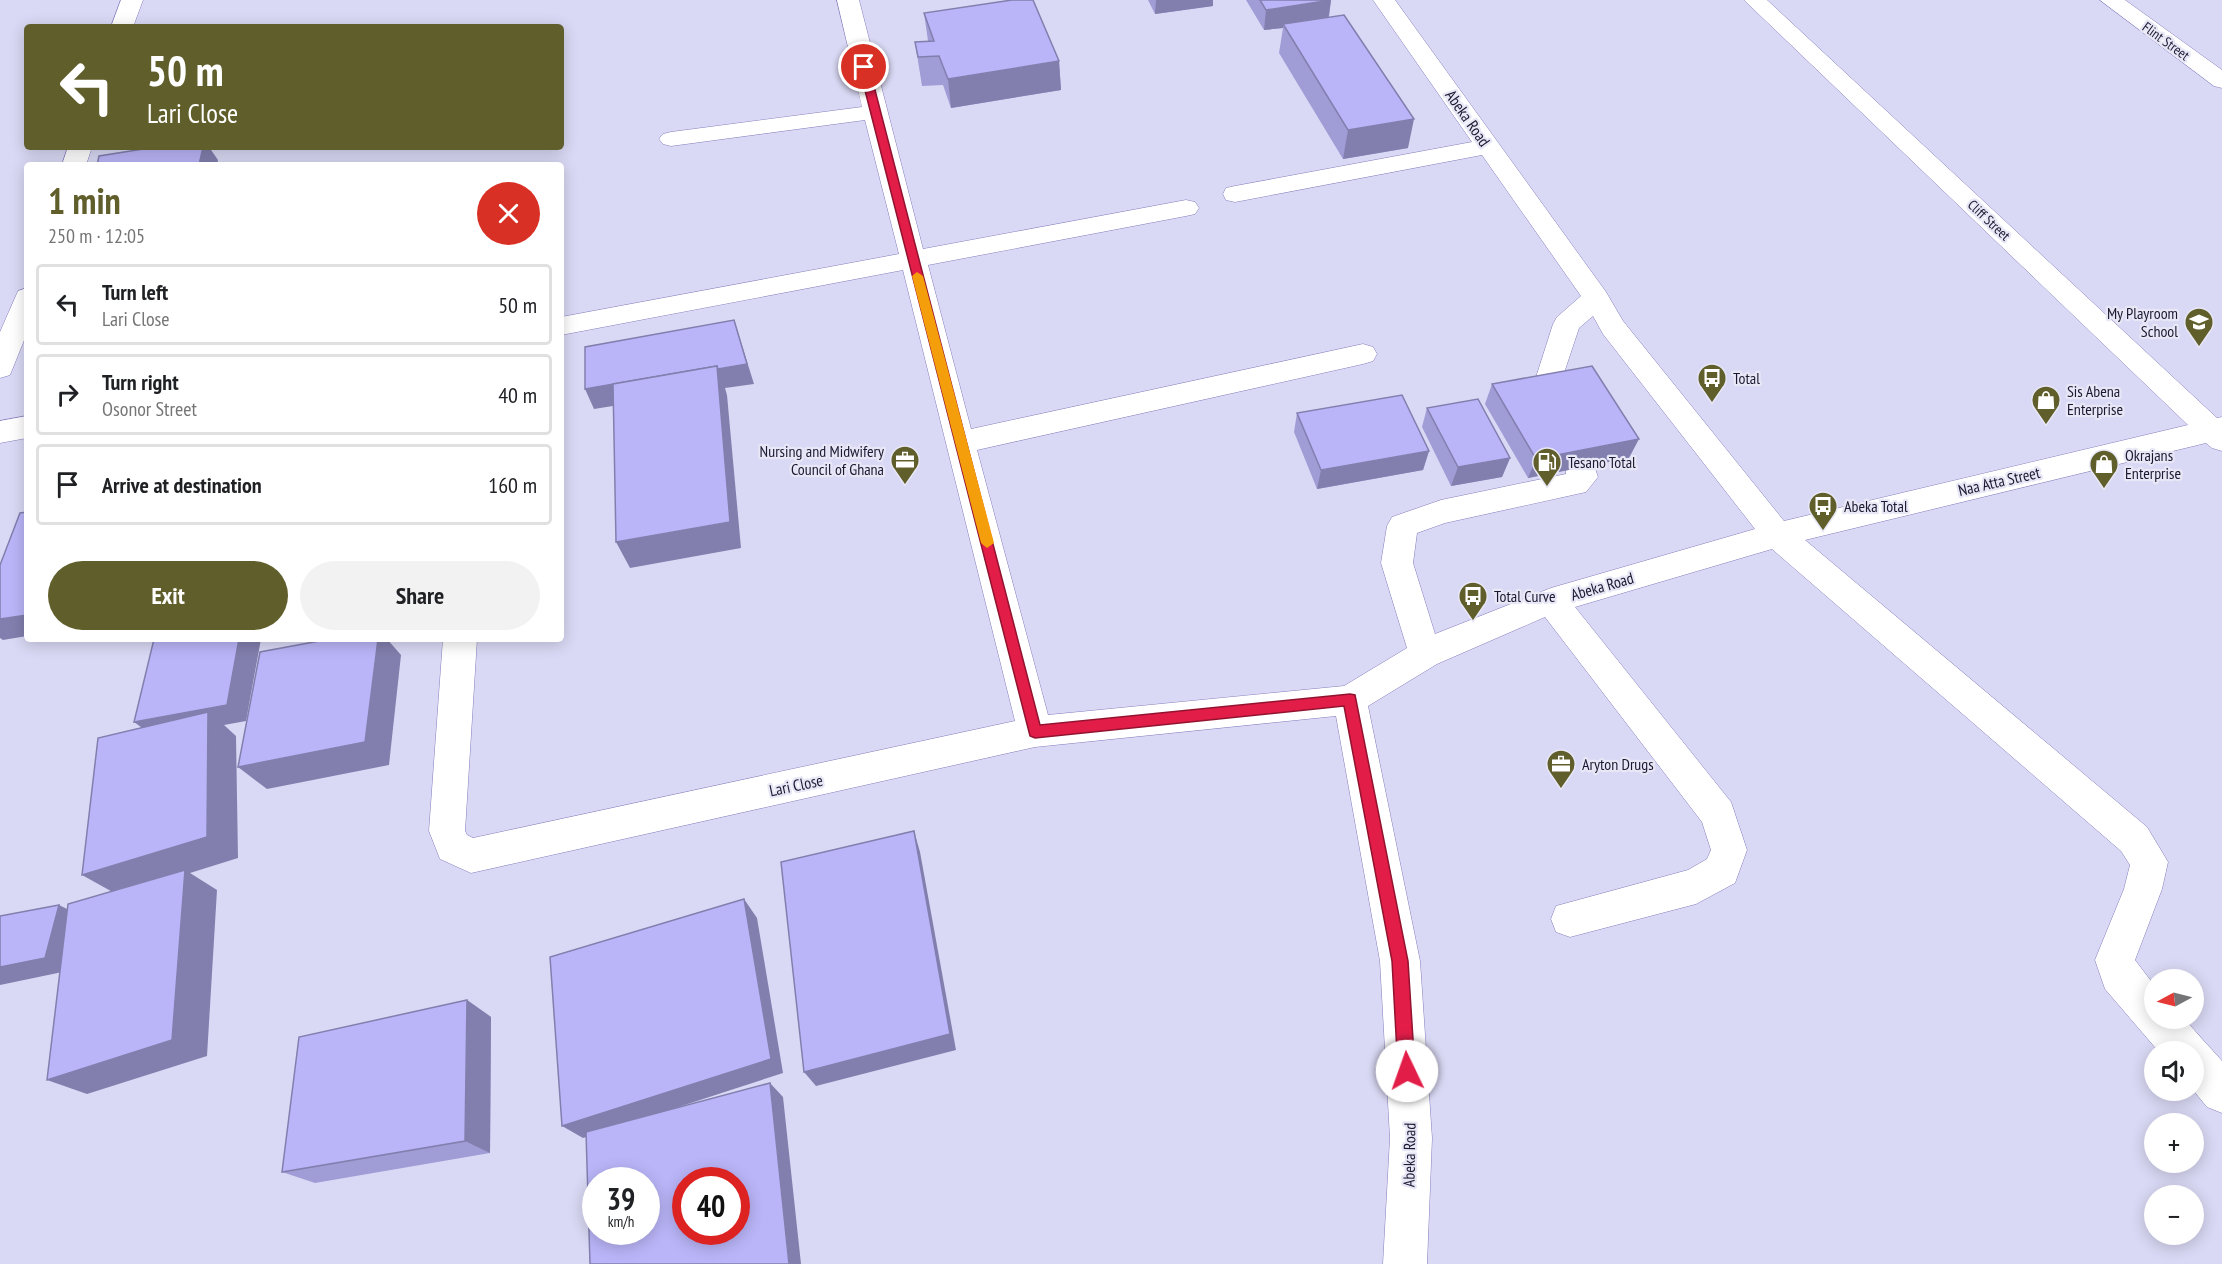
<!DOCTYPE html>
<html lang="en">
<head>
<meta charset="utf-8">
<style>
  :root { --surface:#fff; --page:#f2f2f2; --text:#202124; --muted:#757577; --line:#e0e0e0; --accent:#605e2b }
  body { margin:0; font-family:"PT Sans Narrow",sans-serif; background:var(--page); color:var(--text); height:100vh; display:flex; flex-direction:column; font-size:22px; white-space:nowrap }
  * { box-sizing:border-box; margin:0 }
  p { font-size:20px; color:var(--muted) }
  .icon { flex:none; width:33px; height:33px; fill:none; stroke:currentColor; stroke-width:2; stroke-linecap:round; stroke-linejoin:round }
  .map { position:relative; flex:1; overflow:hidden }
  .sheet { position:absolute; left:24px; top:162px; width:540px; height:480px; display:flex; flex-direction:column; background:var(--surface); border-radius:6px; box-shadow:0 3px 15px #0003 }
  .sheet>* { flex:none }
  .banner { position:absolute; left:24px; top:24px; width:540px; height:126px; border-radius:6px; box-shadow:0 3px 15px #0003; background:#605e2b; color:#fff; overflow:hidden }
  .needle { width:39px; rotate:263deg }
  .controls { position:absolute; left:2144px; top:969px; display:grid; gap:12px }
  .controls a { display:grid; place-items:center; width:60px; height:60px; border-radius:50%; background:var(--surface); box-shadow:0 3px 15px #0003; font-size:30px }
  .speed { position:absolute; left:582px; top:1167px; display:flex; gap:12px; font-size:30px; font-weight:700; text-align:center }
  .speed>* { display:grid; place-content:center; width:78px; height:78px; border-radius:50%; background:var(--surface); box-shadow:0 3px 15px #0003; line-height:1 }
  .speed small { font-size:15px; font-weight:400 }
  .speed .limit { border:9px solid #d22; background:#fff; color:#111 }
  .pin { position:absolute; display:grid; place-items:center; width:51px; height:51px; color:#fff; margin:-26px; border:3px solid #fff; border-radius:50%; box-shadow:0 2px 6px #0007 }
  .me { position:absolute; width:66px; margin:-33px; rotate:357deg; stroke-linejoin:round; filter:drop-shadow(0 0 4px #0008) }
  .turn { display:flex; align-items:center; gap:21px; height:126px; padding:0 24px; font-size:27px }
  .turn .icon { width:78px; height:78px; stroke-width:2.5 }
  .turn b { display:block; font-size:42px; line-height:51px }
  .round { display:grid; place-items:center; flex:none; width:63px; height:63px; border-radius:32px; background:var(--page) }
  .headline { display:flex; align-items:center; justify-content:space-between; height:102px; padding:0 24px }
  h1 { font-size:36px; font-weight:700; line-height:45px; color:var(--accent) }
  .action { display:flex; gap:12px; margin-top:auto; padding:12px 24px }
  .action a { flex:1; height:69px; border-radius:36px; background:var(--accent); color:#fff; font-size:24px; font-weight:700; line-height:69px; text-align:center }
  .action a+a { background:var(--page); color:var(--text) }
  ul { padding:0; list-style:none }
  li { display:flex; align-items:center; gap:18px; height:81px; margin:0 12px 9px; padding:0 12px; border:3px solid var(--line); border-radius:6px }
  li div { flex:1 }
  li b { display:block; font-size:22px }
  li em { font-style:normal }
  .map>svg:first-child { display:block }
</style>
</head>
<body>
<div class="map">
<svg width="2222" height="1264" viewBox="0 0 2222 1264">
  <rect width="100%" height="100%" fill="#dad9f5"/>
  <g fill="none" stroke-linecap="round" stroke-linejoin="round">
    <!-- minor casing -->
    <g stroke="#837dbc" stroke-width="1">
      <g id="minor">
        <path d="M121,0H143L133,27H111Z"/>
        <path d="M837,0H859L923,249L1186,200L1195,202L1199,208L1195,214L1186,216L928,265L971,429L1363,344L1373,347L1377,354L1373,361L1363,364L977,450L1048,715L1344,686L1407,648L1381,563L1387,526L1392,517L1441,500L1566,474V468L1570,460L1581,457L1592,460L1598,477L1586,492L1445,523L1417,533L1413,563L1435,634L1551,588L1755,529L1603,334L1593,316L1579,328L1555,400L1545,403L1535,400L1531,393L1553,324L1557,317L1581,296L1482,155L1235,202L1226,200L1223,194L1226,188L1235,186L1472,142L1373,0H1395L1606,292L1623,321L1784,521L2188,425L1744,0H1767L2217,418L2222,417V451L2212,448L2206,443L1805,540L2147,827L2168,862L2162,889L2135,960L2154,985V1018H2184C2197,1034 2209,1046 2222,1061V1113L2207,1107L2193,1090V1052H2159L2105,989L2095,960L2124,889L2130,865L2121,851L1772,549L1575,607L1731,802L1747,850L1735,883L1696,904L1570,937L1556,932L1551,919L1556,906L1688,870L1707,859L1711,850L1702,822L1545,617L1437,664L1368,706L1420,961L1432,1138L1427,1264H1383L1390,1138L1380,961L1336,716L1035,747L471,873L440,859L429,831L443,639H477L465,831L467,835L473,838L1015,721L903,270L561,335V317L899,254L865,120L671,146L663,144L659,139L663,134L671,132L862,107Z"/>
        <path d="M2100,0H2125L2222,70V88L2214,86Z"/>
        <path d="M68,147H92L86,165H62Z"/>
        <path d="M27,288V333L10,375L0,378V332L18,291Z"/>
        <path d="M27,416V438L0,443V421Z"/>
      </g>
    </g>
    <!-- minor -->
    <use href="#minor" fill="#fff" fill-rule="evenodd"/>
  </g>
  <!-- wall -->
  <g fill="#a09cd5">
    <path d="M1148,0H1213V6L1155,14Z"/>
    <path d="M1246,0H1331L1329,17L1408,148L1343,159L1279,53L1283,28L1264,30Z"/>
    <path d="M924,13L1059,61L1061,90L951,108L943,85L922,86L915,42L928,41Z"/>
    <path d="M1492,384L1629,458L1528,478L1485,404Z"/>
    <path d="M1427,408L1510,458L1502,477L1451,486L1422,427Z"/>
    <path d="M1297,413L1429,451L1423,470L1317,489L1294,432Z"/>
    <path d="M467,1000L491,1017L490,1153L315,1183L282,1172Z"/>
  </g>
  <!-- shaded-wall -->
  <g fill="#827fae">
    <path d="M1156,0H1213V6L1155,14Z"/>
    <path d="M1331,0L1328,21L1283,24V28L1264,30L1266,10Z"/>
    <path d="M1059,61L1061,90L951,108L948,79Z"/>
    <path d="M1414,119L1408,148L1343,159L1348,130Z"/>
    <path d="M203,147H209L218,160L217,165H199Z"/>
    <path d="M734,320L754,384L725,388L727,395L741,548L630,568L616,542L719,389L594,409L585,389Z"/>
    <path d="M1639,439L1629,458L1528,478L1536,459Z"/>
    <path d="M1429,451L1423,470L1317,489L1321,470Z"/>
    <path d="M1510,458L1502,477L1451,486L1458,467Z"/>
    <path d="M27,615V636L3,640L0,638V619Z"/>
    <path d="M239,639H261L246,721L224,725L236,736L238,858L190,873L217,890L207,1056L87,1094L47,1080L118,895L82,875L156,738L134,722Z"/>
    <path d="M378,639H387L401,655L389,765L267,789L238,767Z"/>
    <path d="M914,831L920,852L956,1050L816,1086L804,1072Z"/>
    <path d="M744,899L757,918L783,1073L583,1138L562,1126Z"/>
    <path d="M59,905L85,918L72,970L0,985V967Z"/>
    <path d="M467,1000L491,1017L490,1153L465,1141Z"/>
    <path d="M770,1083L783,1097L801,1264H789Z"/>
  </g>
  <!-- building -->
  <g fill="#bab5f8" stroke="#827fae" stroke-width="1.5" fill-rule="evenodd">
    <path d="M1012,0H1033L1059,61L948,79L939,56L918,57L915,42L934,41L924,13Z"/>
    <path d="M1260,0H1331L1266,10Z"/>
    <path d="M1344,15L1414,119L1348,130L1283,24Z"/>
    <path d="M156,147H203L199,165H97L99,156Z"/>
    <path d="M734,320L747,364L718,369L717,366L585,389V347Z"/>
    <path d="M717,366L730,522L616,542L613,384Z"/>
    <path d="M1592,366L1639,439L1536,459L1492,384Z"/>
    <path d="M1402,395L1429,451L1321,470L1297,413Z"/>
    <path d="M1478,399L1510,458L1458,467L1427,408Z"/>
    <path d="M27,512V615L0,619V565L20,513Z"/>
    <path d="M154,639H239L227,705L134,722Z"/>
    <path d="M330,639H378L365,742L238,767L260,652Z"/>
    <path d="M208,712L207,837L82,875L98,738Z"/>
    <path d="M914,831L950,1034L804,1072L781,862Z"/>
    <path d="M185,870L172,1040L47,1080L68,904Z"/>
    <path d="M744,899L771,1059L562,1126L550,957Z"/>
    <path d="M59,905L45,958L0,967V916Z"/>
    <path d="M467,1000L465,1141L282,1172L299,1037Z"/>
    <path d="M770,1083L789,1264H590L586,1132ZM596,1180H646V1232H596ZM686,1180H736V1232H686Z"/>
  </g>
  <!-- route -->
  <path fill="#e11d48" stroke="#92132f" stroke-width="1.5" d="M864,64L869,67L1040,725L1350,694L1355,695L1408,961L1415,1071L1413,1077L1407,1080L1401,1077L1398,1071L1392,961L1344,706L1035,738L1030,736L859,67Z"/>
  <!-- slow -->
  <path fill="#f59e0b" d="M917,272L923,276L994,543L987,548L981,543L912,276Z"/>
  <!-- icons -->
  <defs>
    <g id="school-pin" transform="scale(1.5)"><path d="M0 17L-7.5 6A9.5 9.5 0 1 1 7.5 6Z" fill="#605e2b" stroke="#e8e7f6"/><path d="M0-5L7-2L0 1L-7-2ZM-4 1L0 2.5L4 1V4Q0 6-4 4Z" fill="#fff"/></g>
    <g id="bus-pin" transform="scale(1.5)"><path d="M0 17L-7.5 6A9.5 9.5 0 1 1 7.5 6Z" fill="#605e2b" stroke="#e8e7f6"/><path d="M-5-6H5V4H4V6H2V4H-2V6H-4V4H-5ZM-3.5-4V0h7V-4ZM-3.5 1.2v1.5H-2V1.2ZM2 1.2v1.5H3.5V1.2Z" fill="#fff"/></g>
    <g id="shop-pin" transform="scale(1.5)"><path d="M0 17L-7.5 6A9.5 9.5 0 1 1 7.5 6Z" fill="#605e2b" stroke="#e8e7f6"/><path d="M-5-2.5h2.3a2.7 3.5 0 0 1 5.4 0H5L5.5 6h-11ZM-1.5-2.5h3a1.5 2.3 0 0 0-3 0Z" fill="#fff"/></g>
    <g id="office-pin" transform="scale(1.5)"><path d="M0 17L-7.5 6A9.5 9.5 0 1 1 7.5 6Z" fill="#605e2b" stroke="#e8e7f6"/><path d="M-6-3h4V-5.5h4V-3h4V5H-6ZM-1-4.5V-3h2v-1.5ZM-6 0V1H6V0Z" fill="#fff"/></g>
    <g id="fuel-pin" transform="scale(1.5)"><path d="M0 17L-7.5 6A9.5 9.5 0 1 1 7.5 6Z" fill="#605e2b" stroke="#e8e7f6"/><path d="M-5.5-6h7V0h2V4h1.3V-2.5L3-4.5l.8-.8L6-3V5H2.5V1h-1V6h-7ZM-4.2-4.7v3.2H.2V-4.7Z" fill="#fff"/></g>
  </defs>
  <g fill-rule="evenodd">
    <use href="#school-pin" x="2199" y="322"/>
    <use href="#bus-pin" x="1712" y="378"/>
    <use href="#shop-pin" x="2046" y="400"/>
    <use href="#office-pin" x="905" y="460"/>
    <use href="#fuel-pin" x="1547" y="462"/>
    <use href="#shop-pin" x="2104" y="464"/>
    <use href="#bus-pin" x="1823" y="506"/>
    <use href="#bus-pin" x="1473" y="596"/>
    <use href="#office-pin" x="1561" y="764"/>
  </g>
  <g text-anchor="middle" stroke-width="4.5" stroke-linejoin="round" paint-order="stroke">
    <!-- far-street labels -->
    <g font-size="14" fill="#1b1831" stroke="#e8e7f6">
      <text transform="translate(2166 41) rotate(36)" y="5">Flint Street</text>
      <text transform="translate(1989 220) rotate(43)" y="5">Cliff Street</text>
    </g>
    <!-- street labels -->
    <g font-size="16" fill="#1b1831" stroke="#e8e7f6">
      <text transform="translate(1468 118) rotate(55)" y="6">Abeka Road</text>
      <text transform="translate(1999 481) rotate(-13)" y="6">Naa Atta Street</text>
      <text transform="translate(1602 586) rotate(-16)" y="6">Abeka Road</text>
      <text transform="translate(796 785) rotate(-12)" y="6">Lari Close</text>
      <text transform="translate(1409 1155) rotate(-89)" y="6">Abeka Road</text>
    </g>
    <!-- poi labels -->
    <g font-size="16" fill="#1b1831" stroke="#e8e7f6" text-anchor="start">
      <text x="2178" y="319" text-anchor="end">My Playroom<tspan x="2178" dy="18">School</tspan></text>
      <text x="1733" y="384">Total</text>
      <text x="2067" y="397">Sis Abena<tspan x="2067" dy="18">Enterprise</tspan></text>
      <text x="884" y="457" text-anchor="end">Nursing and Midwifery<tspan x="884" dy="18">Council of Ghana</tspan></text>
      <text x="2125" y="461">Okrajans<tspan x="2125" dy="18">Enterprise</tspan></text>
      <text x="1568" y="468">Tesano Total</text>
      <text x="1844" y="512">Abeka Total</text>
      <text x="1494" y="602">Total Curve</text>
      <text x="1582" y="770">Aryton Drugs</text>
    </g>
  </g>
</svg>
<div class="controls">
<a><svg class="needle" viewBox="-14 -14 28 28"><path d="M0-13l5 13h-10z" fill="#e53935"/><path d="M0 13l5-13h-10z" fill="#757577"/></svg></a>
<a><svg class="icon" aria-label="sound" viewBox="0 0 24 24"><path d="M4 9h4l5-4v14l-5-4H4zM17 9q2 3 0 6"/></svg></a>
<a>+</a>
<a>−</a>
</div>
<div class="speed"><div>39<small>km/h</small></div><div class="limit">40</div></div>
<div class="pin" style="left:864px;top:67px;background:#d93025"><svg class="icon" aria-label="arrive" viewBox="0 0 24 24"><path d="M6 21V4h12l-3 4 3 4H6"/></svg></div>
<svg class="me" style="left:1407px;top:1071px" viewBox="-20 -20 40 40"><circle r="19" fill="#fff"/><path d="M0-13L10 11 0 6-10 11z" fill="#e11d48"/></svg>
<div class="banner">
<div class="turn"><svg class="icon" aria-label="left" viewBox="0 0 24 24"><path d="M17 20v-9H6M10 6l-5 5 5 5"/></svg><div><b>50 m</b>Lari Close</div></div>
</div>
<section class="sheet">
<div class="headline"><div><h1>1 min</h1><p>250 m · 12:05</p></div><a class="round" style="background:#d93025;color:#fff"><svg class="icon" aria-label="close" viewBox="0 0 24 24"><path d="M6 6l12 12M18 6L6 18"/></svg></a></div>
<ul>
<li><svg class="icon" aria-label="left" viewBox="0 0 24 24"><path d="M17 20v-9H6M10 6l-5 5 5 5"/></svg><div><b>Turn left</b><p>Lari Close</p></div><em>50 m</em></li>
<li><svg class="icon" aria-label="right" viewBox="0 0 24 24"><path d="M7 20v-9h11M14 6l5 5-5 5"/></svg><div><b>Turn right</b><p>Osonor Street</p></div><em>40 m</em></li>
<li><svg class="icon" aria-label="arrive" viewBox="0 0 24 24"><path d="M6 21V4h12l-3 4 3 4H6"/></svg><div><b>Arrive at destination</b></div><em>160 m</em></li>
</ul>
<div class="action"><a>Exit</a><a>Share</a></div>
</section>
</div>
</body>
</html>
